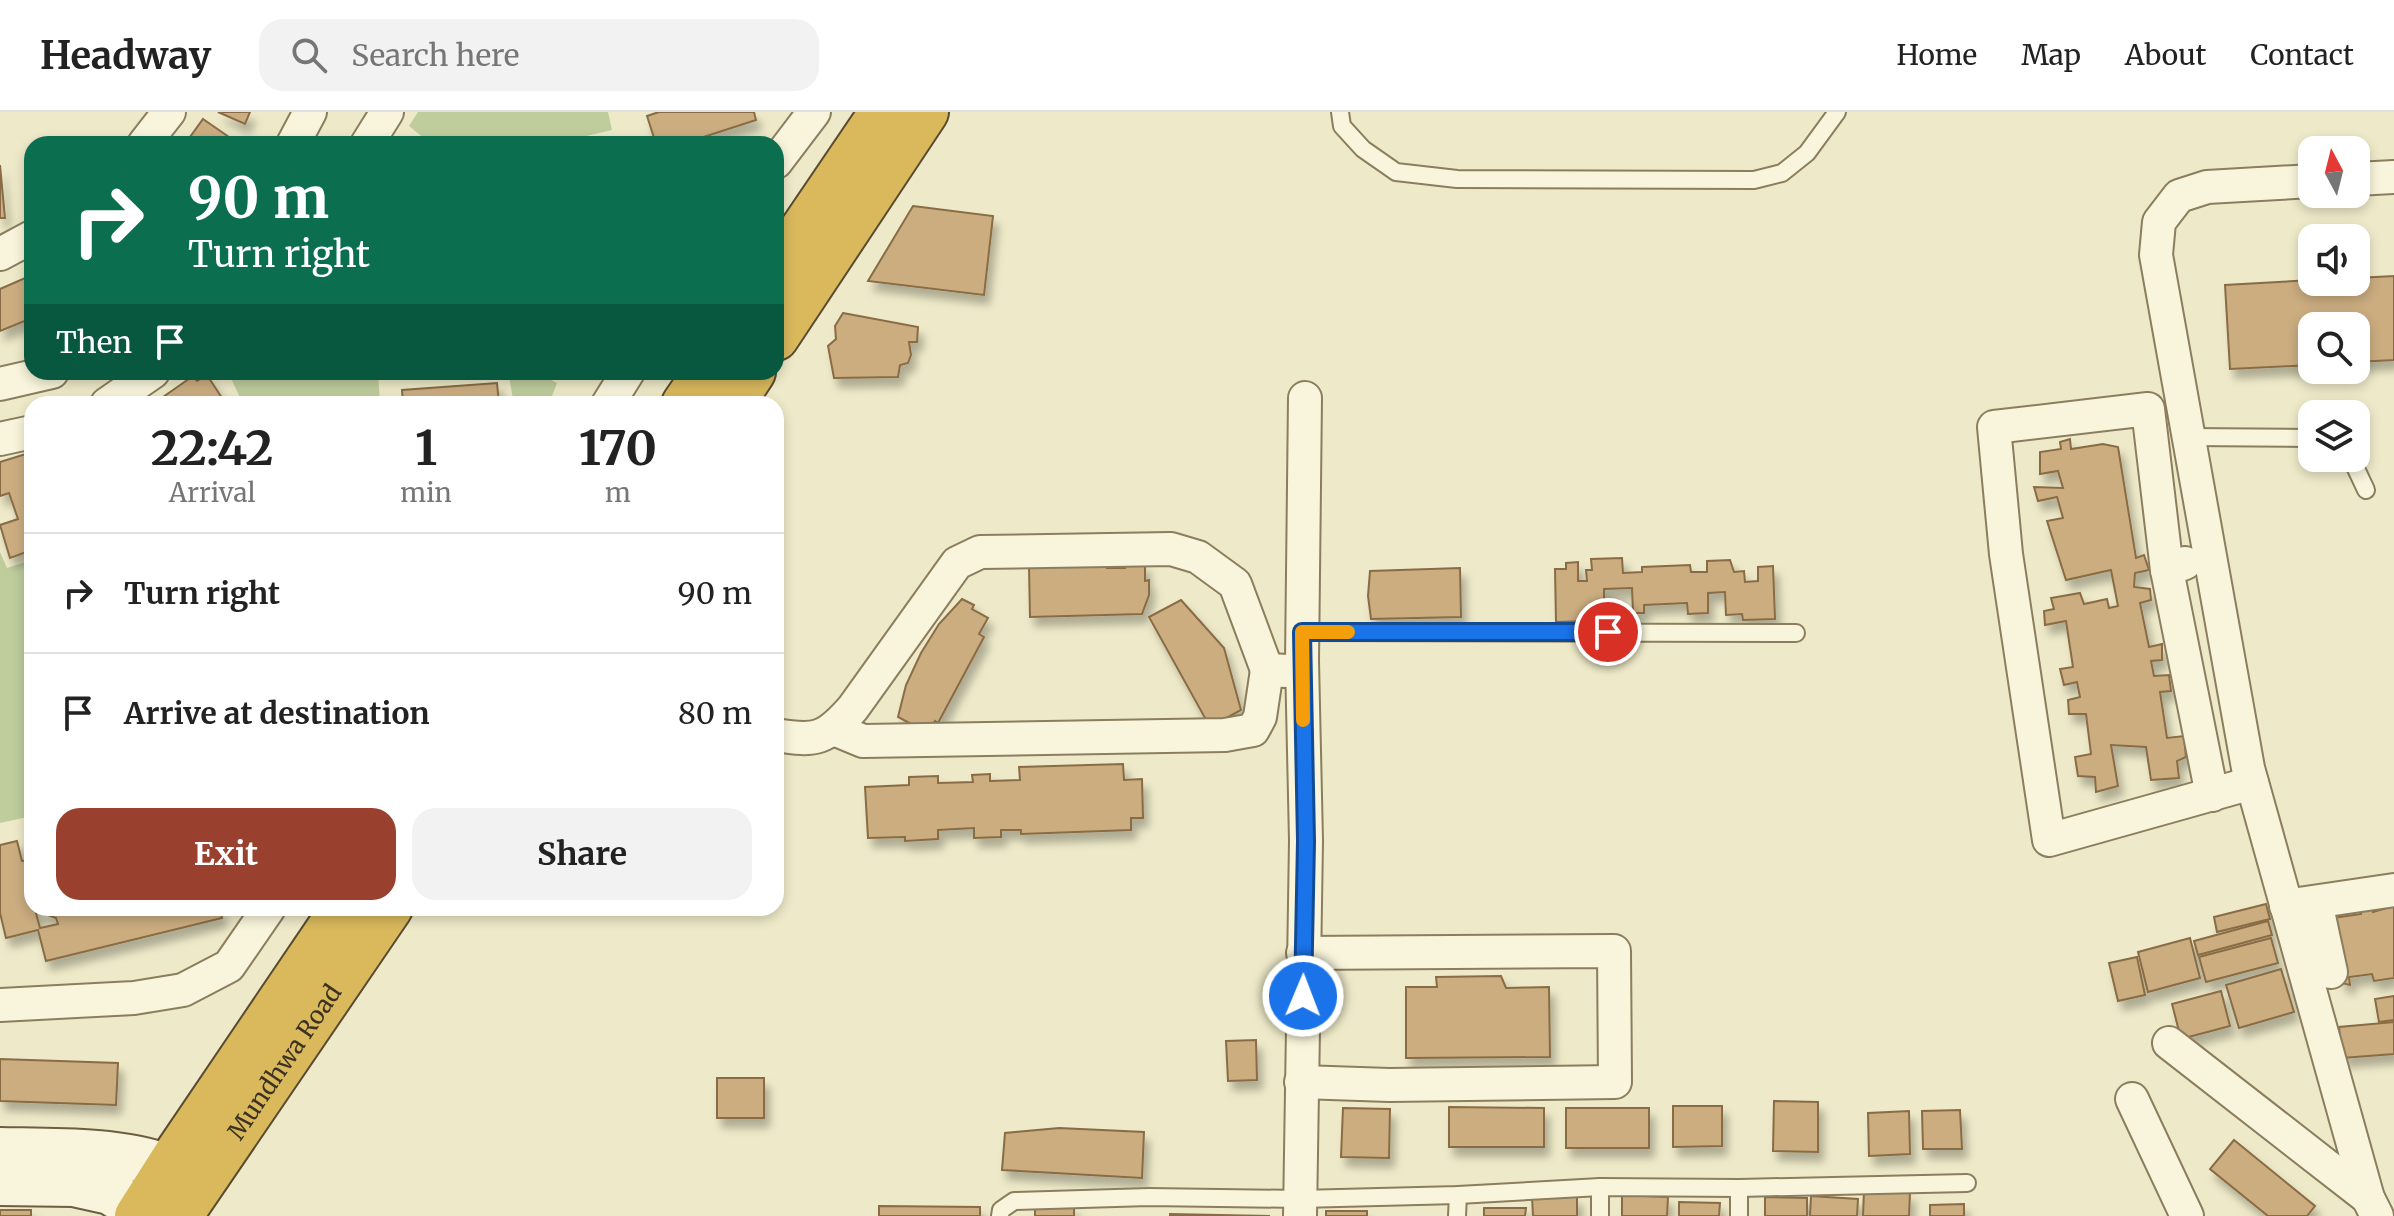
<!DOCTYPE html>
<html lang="en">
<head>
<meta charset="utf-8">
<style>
  :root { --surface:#fff; --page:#f2f2f2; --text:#222; --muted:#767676; --line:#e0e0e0; --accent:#99402e }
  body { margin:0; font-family:Merriweather,serif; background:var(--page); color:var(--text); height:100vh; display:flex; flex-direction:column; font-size:30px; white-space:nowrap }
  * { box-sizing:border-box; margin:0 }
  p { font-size:26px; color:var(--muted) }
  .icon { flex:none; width:44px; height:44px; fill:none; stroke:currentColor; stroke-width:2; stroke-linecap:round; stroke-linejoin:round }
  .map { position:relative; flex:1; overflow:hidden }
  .sheet { position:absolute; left:24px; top:284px; width:760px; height:520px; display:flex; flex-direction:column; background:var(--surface); border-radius:24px; box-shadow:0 4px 12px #0003 }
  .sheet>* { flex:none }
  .top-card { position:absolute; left:24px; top:24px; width:760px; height:244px; border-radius:24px; box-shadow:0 4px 12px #0003; background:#0b6e4f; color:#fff; overflow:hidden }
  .needle { width:52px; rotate:353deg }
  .controls { position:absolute; left:2298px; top:24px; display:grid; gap:16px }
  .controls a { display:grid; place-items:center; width:72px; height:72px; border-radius:16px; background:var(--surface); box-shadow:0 4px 12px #0003; font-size:40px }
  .pin { position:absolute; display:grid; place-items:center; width:68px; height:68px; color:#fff; margin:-34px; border:4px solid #fff; border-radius:50%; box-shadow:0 2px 8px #0007 }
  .me { position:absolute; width:88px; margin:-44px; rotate:1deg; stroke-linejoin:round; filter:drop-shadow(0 0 6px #0008) }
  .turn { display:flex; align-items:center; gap:28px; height:168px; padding:0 32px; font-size:36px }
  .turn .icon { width:104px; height:104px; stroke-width:2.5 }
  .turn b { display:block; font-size:56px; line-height:68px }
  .then { display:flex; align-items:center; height:76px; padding:0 32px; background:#0003; gap:16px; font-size:30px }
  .eta { display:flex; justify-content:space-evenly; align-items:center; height:136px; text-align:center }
  .eta b { font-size:48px; font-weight:700; line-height:56px }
  .action { display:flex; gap:16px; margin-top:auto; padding:16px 32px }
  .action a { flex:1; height:92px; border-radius:24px; background:var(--accent); color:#fff; font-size:32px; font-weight:700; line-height:92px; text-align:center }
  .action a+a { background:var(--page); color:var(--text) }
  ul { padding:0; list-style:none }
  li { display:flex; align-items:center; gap:24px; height:120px; padding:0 32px; border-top:2px solid var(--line) }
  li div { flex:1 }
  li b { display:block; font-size:30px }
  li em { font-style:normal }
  header { display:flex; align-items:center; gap:48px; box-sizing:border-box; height:112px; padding:0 40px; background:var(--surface); border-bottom:2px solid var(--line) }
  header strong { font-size:38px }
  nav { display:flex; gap:44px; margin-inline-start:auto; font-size:28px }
  .search { width:560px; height:72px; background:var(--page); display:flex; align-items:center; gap:20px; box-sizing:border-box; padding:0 28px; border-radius:24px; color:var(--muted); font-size:30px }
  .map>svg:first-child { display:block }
</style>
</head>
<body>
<header>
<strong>Headway</strong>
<div class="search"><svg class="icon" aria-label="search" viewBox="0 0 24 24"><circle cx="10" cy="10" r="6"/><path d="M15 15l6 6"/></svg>Search here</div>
<nav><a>Home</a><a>Map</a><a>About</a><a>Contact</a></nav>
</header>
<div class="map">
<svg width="2394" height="1104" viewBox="0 0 2394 1104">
  <defs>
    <filter id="shadow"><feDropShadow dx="5" dy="9" stdDeviation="4" flood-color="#0004"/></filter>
  </defs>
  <rect width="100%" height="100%" fill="#eeeac9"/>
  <!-- green -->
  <g fill="#bfcd9d">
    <path d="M418,0H608L612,18L552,32H431L409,14Z"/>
    <path d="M228,260H378L380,292H243Z"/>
    <path d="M508,260H545L543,264L557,271L549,292H514Z"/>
    <path d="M0,440L7,456L32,448V680L29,681L32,704L0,711Z"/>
  </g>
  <!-- building -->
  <g fill="#cbad80" stroke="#896c44" stroke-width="2" fill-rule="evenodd" filter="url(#shadow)">
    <path d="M218,0H250L245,12Z"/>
    <path d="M659,0H754L756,8L682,32H656L647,4Z"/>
    <path d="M203,7L239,32H185Z"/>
    <path d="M0,53L5,106H0Z"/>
    <path d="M913,94L993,104L984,183L868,169Z"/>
    <path d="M32,163V206L0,219V177Z"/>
    <path d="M2394,164V248L2356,250V214H2312V253L2230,257L2225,173L2312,168L2356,170V166Z"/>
    <path d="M843,201L918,215L917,230H909L911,243L908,251L900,253L898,265L834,266L828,234L836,227L835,214Z"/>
    <path d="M207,263L224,289L220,292H153L193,264L197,269Z"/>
    <path d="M497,271L499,292H403L402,278Z"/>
    <path d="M2070,327L2071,337L2103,332L2118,335L2136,446L2144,443L2149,458L2135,461L2134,475L2150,477L2151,488L2140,491L2149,535L2162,532V548L2151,549L2154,564L2169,563L2171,579L2160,580L2167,626L2184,624L2186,645L2177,649L2179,666L2151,668L2146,635L2111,633L2118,674L2096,680L2095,665L2078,664L2075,645L2091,642L2086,602H2069L2068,588L2080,585L2077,570L2064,573L2060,557L2073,555L2066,509L2045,513L2044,499L2054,497L2051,486L2080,481L2084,492L2107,487L2109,496L2118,494L2111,458L2066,468L2047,409L2063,406L2057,385L2038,389L2034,375L2063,376L2058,359L2040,362V340L2061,337L2060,330Z"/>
    <path d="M32,340V438L10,446L0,413L18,407L9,381L0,384V350Z"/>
    <path d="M1107,445V456H1125V452L1145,451V469L1149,468V483L1142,502L1030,505L1029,455Z"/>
    <path d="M1622,446L1623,461L1642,460V455L1690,453L1691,460H1707V449L1730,448L1734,460L1744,459L1745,470L1758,469V455L1773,454L1775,507L1743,508L1742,502L1726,503L1725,480L1708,481V501L1688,502L1687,491L1644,493V501H1633L1632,476L1604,477V497L1589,498V509L1556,510L1555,457H1566V451L1578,450V469H1587L1586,458H1592L1591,447Z"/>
    <path d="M1460,456L1461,505L1371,507L1368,484L1370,459Z"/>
    <path d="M962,487L974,493L972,497L988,506L979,522L984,525L938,611L935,609L928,621L898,605L906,573L921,541L939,512Z"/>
    <path d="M1181,488L1224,536L1241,598L1210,615L1149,505Z"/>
    <path d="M1123,652L1124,668L1142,667L1143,706H1131V718L1021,722V718H1001V725L974,726V716L938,718V727L905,729V725L868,726L865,675L909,673V665L938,664V671L973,670L972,663L990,662V669L1020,668L1019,655Z"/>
    <path d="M17,729L22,749L32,747V796H101L103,802L125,796H220L222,806L46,849L38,818L6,826L0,801V733ZM37,799L56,806L58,812L40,816L36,801Z"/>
    <path d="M2266,792L2270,807L2217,820L2214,805Z"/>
    <path d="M2394,794V866L2374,869L2372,862L2349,865L2350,873L2342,871L2328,802L2338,796L2339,805L2361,802L2360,797L2372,796L2373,800Z"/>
    <path d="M2268,809L2272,823L2198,843L2194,829Z"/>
    <path d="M2190,826L2200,866L2148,880L2138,840Z"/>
    <path d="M2271,826L2278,851L2206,870L2199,845Z"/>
    <path d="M2137,845L2145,883L2118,889L2109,851Z"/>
    <path d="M2281,857L2294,900L2239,916L2226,873Z"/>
    <path d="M1501,864L1506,876L1549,875L1550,945L1406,946V875H1437L1436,865Z"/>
    <path d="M2221,879L2230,914L2181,927L2172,892Z"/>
    <path d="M2394,884V908L2379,910L2375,887Z"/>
    <path d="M2394,910V942L2342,946L2339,915Z"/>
    <path d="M1256,928L1257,968L1228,969L1226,929Z"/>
    <path d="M0,947L118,951L116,993L0,989Z"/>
    <rect x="717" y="966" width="47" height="40"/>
    <path d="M1774,989L1818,990V1040L1773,1039Z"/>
    <path d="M1673,994H1722V1034L1673,1035Z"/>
    <path d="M1449,995L1544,996V1035H1449Z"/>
    <path d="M1343,996L1390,997L1389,1046L1341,1045Z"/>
    <rect x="1566" y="996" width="83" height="40"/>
    <path d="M1960,998L1962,1037H1923L1922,999Z"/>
    <path d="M1909,999L1910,1042L1869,1044L1868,1001Z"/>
    <path d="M1059,1016L1144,1020L1142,1066L1002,1058L1005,1021Z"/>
    <path d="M2234,1028L2315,1094L2307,1104H2268L2210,1057Z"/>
    <path d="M1864,1078L1910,1081L1909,1104H1863Z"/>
    <path d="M1622,1083L1668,1085L1667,1104H1622Z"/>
    <path d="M1811,1084L1858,1087L1857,1104H1810Z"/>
    <path d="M1532,1085H1577V1104H1533Z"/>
    <path d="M1765,1085L1807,1086V1104H1765Z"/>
    <path d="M1679,1090L1720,1091L1719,1104H1679Z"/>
    <path d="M1964,1092V1104H1930V1093Z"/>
    <path d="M879,1094L980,1095V1104H879Z"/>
    <path d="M1035,1094L1074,1095V1104H1035Z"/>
    <path d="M1484,1096H1526L1525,1104H1484Z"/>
    <rect x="0" y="1098" width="31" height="6"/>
    <rect x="1326" y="1099" width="41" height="5"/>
    <path d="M1170,1102L1270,1104H1170Z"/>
  </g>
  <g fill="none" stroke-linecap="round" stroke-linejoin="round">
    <!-- lane casing -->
    <g stroke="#8b7d5e" stroke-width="20">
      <g id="lane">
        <path d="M1340,0L1342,14L1363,37L1396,60L1457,67L1754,68L1782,61L1807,41L1837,0"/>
        <path d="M2188,325L2312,326"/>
        <path d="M2351,346L2366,378"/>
        <path d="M1302,520L1796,521"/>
        <path d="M1000,1104L1001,1098L1014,1089L1149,1085L1300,1087L1458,1083L1600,1075L1739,1076L1967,1071"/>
        <path d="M1457,1104L1458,1083"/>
        <path d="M1600,1104V1075"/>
        <path d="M1739,1104V1076"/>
      </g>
    </g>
    <!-- street casing -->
    <g stroke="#8b7d5e" stroke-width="36">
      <g id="street">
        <path d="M144,32L169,0"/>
        <path d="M293,32L310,0"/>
        <path d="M367,32L387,0"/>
        <path d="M776,50L814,0"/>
        <path d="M2356,67L2394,65"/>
        <path d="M2312,69L2207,75L2179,84L2159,110L2156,143L2248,656L2368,1086L2377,1104"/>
        <path d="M0,142L32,125"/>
        <path d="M0,272L52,260"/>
        <path d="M107,292L153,260"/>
        <path d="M608,292L628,260"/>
        <path d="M0,327L32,320"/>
        <path d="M2185,451L2167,458L2212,683"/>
        <path d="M2167,458L2148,297L1994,315L2006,442L2049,728L2252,671"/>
        <path d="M834,617L863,629L1225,623L1253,618L1260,605L1267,558L1288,559"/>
        <path d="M776,623C816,630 826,627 853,596L957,451L980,440L1171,437L1198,445L1235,472L1267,558"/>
        <path d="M2316,790L2331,860"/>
        <path d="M2286,794L2394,778"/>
        <path d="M0,893L134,886L183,878L229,854L269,796"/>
        <path d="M2169,931L2368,1086"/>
        <path d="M1301,970L1389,973L1615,970L1614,839L1303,841"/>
        <path d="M2132,987L2187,1104"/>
        <path d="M1300,1104L1306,729L1302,549L1305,286"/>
      </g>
    </g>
    <!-- secondary casing -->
    <g stroke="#6d5e41" stroke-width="48">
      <g id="secondary">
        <path d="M0,1038C51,1039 119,1037 167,1055C178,1059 188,1068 198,1075"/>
        <path d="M0,1071L74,1072L110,1080L148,1104"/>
      </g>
    </g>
    <!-- highway casing -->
    <g stroke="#594b31" stroke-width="48">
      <g id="highway">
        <path d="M776,156L882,0"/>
        <path d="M776,226L926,0"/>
        <path d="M684,292L706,260"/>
        <path d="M732,292L753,260"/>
        <path d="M137,1104L179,1038L343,796"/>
        <path id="s1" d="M180,1104L390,796"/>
      </g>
    </g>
    <!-- lane -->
    <use href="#lane" stroke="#f9f5dc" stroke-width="16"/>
    <!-- street -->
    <use href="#street" stroke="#f9f5dc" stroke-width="32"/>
    <!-- secondary -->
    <use href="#secondary" stroke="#f9f5dc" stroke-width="44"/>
    <!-- highway -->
    <use href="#highway" stroke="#dab95d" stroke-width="44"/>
  </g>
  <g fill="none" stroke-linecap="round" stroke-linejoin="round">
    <!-- route casing -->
    <g stroke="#114b97" stroke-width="20">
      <path id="route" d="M1303,884L1306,729L1302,520H1608"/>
    </g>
    <!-- route -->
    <use href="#route" stroke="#1a73e8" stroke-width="14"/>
    <!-- slow -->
    <path stroke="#f59e0b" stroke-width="14" d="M1303,608L1302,520H1348"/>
  </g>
  <g text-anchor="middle" stroke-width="8" stroke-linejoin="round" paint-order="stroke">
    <!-- street labels -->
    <g font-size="24" fill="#3b3221" stroke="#f6f2d9">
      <text dy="8" stroke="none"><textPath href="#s1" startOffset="186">Mundhwa Road</textPath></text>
    </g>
  </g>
</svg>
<div class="controls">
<a><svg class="needle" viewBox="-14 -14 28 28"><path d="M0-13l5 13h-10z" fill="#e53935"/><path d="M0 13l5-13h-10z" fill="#767676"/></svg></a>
<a><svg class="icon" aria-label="sound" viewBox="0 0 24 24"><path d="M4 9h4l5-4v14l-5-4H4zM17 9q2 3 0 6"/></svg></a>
<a><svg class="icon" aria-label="search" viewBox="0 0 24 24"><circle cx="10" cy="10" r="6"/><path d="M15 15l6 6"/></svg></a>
<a><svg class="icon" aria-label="layers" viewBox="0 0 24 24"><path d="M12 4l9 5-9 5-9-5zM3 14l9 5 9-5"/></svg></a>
</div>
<div class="pin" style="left:1608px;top:520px;background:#d93025"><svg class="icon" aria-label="arrive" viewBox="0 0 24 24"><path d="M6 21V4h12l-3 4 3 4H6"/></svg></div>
<svg class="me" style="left:1303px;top:884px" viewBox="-20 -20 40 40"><circle r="17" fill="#1a73e8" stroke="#fff" stroke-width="3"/><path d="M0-11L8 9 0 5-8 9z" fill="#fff"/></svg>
<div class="top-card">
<div class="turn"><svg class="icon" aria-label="right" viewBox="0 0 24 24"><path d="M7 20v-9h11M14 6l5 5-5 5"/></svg><div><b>90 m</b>Turn right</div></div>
<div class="then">Then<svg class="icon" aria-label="arrive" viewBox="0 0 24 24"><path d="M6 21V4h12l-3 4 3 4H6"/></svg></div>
</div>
<section class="sheet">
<div class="eta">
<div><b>22:42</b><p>Arrival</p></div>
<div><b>1</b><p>min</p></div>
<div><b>170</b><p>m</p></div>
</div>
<ul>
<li><svg class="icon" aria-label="right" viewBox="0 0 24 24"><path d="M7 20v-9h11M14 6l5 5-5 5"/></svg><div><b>Turn right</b></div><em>90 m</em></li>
<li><svg class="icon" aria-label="arrive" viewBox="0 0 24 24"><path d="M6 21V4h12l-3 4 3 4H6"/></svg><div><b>Arrive at destination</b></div><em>80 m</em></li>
</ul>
<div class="action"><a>Exit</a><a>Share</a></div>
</section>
</div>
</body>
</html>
